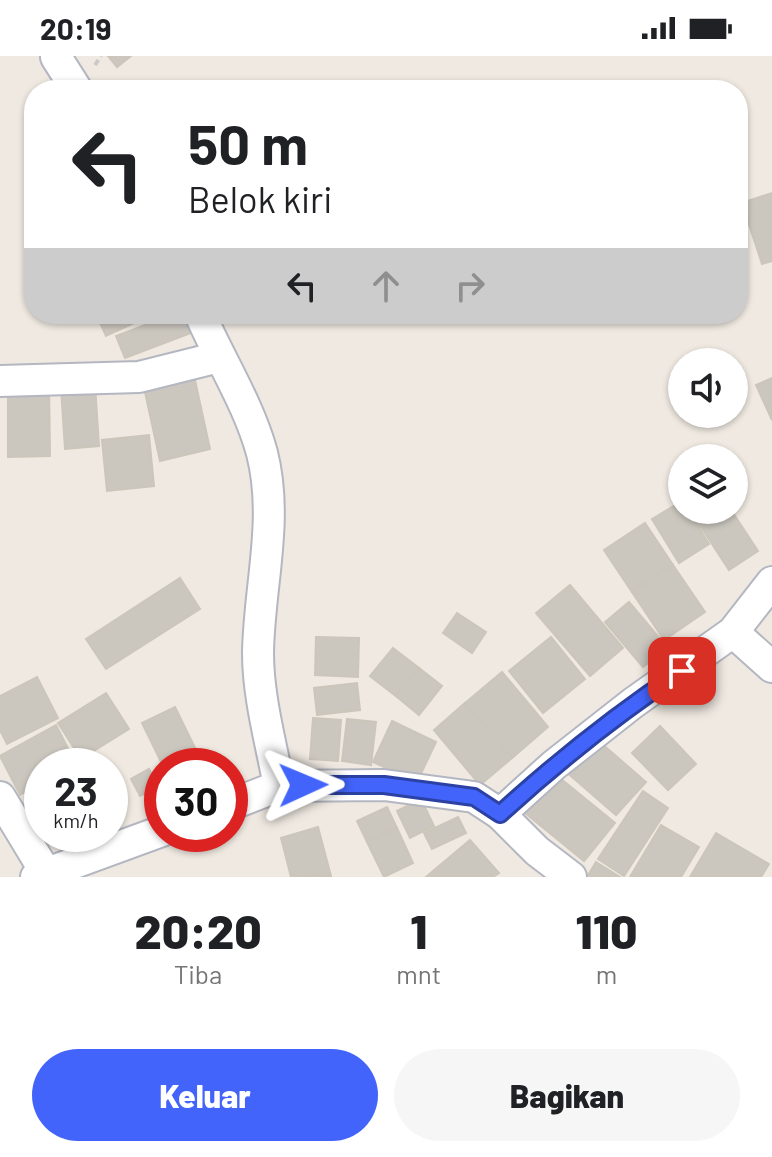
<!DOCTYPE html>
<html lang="id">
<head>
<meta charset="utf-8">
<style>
  :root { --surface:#fff; --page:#f6f6f6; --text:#202124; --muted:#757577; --accent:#4264fb }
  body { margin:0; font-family:Barlow,sans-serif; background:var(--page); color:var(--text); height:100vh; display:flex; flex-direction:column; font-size:30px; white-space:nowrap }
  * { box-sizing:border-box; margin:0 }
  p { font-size:26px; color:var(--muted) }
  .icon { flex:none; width:44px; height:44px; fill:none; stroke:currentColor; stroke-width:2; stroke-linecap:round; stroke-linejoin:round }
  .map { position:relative; height:821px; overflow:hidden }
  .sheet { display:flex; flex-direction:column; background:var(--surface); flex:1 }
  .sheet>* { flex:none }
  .banner { position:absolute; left:24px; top:24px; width:724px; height:244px; border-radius:32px; box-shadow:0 2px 6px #0004; background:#fff; color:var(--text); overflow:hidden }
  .controls { position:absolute; left:668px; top:292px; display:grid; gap:16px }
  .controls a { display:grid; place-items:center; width:80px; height:80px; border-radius:50%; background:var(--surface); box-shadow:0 2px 6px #0004; font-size:40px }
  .speed { position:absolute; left:24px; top:692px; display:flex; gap:16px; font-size:40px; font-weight:700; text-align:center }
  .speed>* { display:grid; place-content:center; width:104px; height:104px; border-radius:50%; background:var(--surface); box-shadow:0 2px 6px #0004; line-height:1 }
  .speed small { font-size:20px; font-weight:400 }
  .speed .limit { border:12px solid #d22; background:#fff; color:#111 }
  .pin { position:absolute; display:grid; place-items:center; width:68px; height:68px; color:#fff; margin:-34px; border-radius:16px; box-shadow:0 4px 12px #0006 }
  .me { position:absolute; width:88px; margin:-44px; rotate:89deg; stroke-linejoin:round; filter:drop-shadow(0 0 6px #0008) }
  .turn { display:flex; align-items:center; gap:28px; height:168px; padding:0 32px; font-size:36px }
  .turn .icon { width:104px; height:104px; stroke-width:2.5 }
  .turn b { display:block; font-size:56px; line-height:68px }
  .lanes { display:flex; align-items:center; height:76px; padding:0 32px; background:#0003; justify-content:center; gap:40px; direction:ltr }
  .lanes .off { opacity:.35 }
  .eta { display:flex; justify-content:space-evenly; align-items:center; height:136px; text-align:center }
  .eta b { font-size:48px; font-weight:800; line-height:56px }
  .action { display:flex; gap:16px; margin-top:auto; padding:16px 32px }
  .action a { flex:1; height:92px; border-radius:48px; background:var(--accent); color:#fff; font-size:32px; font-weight:800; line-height:92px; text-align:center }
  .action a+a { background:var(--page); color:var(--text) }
  .status { display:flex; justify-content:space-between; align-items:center; height:56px; padding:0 40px; background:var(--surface); direction:ltr }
  .status svg { height:22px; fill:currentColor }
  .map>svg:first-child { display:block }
</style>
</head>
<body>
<div class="status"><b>20:19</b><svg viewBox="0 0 49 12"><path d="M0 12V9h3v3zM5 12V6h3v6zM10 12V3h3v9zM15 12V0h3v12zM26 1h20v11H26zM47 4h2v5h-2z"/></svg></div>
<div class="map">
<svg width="772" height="821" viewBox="0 0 772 821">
  <rect width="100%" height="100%" fill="#efe9e1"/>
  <!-- building -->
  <g fill="#cbc7bf" stroke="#cbc5ba" stroke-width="2">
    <path d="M108,0H131L117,11Z"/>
    <path d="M772,137V205L762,208L742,147Z"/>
    <path d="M96,258H130L134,267L106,280Z"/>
    <path d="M130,258H152L134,267Z"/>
    <path d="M174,258H184L191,277L125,302L116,280Z"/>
    <path d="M193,315L210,393L160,405L143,327Z"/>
    <path d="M772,322V364L756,329Z"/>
    <path d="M49,329L50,400L8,401V330Z"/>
    <path d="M95,329L99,390L65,393L61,332Z"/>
    <path d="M149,379L154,430L107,435L102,384Z"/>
    <path d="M682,445V454H688L709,488L679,507L652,463Z"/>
    <path d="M690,454H731L758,495L729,514Z"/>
    <path d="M645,467L673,509L632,536L604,494Z"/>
    <path d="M673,509L705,556L664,584L632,536Z"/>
    <path d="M180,522L200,553L106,613L86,583Z"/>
    <path d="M570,529L623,592L590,620L536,557Z"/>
    <path d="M629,546L667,591L643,611L605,566Z"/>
    <path d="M457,557L486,576L472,597L443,577Z"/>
    <path d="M316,581L359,582L358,621L315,619Z"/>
    <path d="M551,581L585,623L543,657L509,615Z"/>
    <path d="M393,592L419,612L396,640L370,620Z"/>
    <path d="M419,612L442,630L419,659L396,640Z"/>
    <path d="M502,616L548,671L512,702L465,647Z"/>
    <path d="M37,621L58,662L7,688L0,674V640Z"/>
    <path d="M357,627L360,654L317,659L314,632Z"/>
    <path d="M106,637L129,673L81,703L58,667Z"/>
    <path d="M465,647L512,702L480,729L434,674Z"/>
    <path d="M175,651L197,696L163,710L142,667Z"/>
    <path d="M313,662L341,664L338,705L310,703Z"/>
    <path d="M347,663L376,666L371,709L342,705Z"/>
    <path d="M392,665L436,686L417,726L373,706Z"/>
    <path d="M56,669L76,708L42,710V727L20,739L0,700Z"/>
    <path d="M660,670L696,708L668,734L632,697Z"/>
    <path d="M594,681L646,726L616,759L565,715Z"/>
    <path d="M149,713L158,731L140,740L131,723Z"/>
    <path d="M555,718L615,767L584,805L524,756Z"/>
    <path d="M643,735L668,752L624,820L598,803Z"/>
    <path d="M421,743L434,770L410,782L397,755Z"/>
    <path d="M387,751L397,772L367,786L357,765Z"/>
    <path d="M458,761L466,777L432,793L424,777Z"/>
    <path d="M661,769L699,791L681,821H630Z"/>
    <path d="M318,771L331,820L291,821L281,782Z"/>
    <path d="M397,772L413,807L384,821L367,786Z"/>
    <path d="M716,777L769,808L761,821H690Z"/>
    <path d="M470,784L499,817L493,821H426Z"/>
    <path d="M596,806L620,821H587Z"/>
  </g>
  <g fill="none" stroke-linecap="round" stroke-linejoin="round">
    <!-- minor casing -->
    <g stroke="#b4b7c1" stroke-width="34">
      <g id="minor">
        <path d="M56,1L77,34"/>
        <path d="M200,258C220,304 249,349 262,397C279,464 259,530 258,597C258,641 271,687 279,730"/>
        <path d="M0,325L139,321L219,301"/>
        <path d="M733,576L772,611"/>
        <path d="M0,741L46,817"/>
        <path d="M230,749L279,730L384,729L474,741L500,758L537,795L571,821"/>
        <path d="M500,758L554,709L633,647L733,576L772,526"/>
        <path d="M36,821L162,775"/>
      </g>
    </g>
    <!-- path -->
    <path stroke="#c9c9c9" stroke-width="4" stroke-dasharray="6 4" stroke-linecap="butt" d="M95,9L101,0"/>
    <!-- minor -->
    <use href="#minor" stroke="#fff" stroke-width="30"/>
  </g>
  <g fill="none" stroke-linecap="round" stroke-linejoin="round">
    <!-- route casing -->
    <g stroke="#2b41a3" stroke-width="20">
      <path id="route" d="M303,729H384L474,741L500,758C557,706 617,658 682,615"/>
    </g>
    <!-- route -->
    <use href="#route" stroke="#4264fb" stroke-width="14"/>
  </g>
</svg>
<div class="controls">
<a><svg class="icon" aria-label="sound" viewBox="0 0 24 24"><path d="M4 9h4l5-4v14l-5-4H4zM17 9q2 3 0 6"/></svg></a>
<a><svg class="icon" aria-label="layers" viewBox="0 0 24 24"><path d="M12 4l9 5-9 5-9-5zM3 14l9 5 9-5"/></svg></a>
</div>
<div class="speed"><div>23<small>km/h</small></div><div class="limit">30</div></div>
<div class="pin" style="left:682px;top:615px;background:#d93025"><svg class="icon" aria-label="arrive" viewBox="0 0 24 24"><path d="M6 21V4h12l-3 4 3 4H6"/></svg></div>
<svg class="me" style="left:303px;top:729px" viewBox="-20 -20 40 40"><path d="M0-17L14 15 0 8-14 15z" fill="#4264fb" stroke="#fff" stroke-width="4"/></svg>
<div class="banner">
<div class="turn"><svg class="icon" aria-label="left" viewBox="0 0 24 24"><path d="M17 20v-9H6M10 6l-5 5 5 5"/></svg><div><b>50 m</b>Belok kiri</div></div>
<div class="lanes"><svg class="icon" aria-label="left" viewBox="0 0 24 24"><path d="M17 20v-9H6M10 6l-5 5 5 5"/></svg><svg class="icon off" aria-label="ahead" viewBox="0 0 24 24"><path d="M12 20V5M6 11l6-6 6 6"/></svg><svg class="icon off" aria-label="right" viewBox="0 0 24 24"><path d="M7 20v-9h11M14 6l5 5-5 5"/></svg></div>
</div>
</div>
<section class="sheet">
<div class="eta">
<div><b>20:20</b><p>Tiba</p></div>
<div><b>1</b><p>mnt</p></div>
<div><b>110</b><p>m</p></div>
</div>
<div class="action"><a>Keluar</a><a>Bagikan</a></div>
</section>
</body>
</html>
